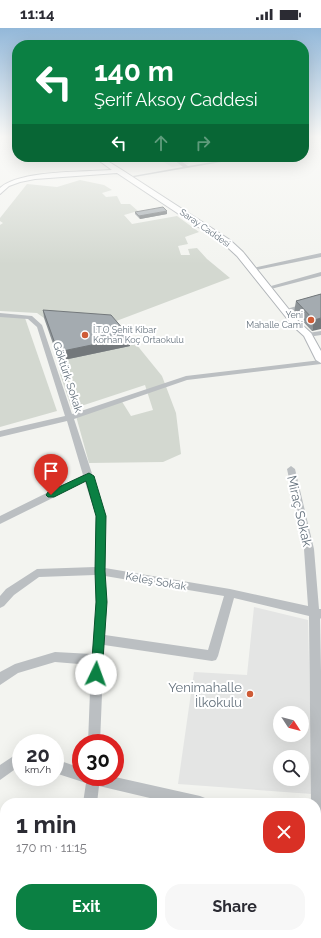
<!DOCTYPE html>
<html lang="en">
<head>
<meta charset="utf-8">
<style>
  :root { --surface:#fff; --page:#f7f7f7; --text:#2b2b33; --muted:#7c7c81; --accent:#0b8043 }
  body { margin:0; font-family:Raleway,sans-serif; background:var(--page); color:var(--text); height:100vh; display:flex; flex-direction:column; font-size:15px; white-space:nowrap }
  * { box-sizing:border-box; margin:0 }
  p { font-size:13px; color:var(--muted) }
  .icon { flex:none; width:22px; height:22px; fill:none; stroke:currentColor; stroke-width:2; stroke-linecap:round; stroke-linejoin:round }
  .map { position:relative; flex:1; overflow:hidden }
  .side { position:absolute; left:0px; top:770px; width:321px; height:140px; display:flex; flex-direction:column; background:var(--surface); border-radius:16px 16px 0 0; box-shadow:0 4px 16px #0002 }
  .side>* { flex:none }
  .banner { position:absolute; left:12px; top:12px; width:297px; height:122px; border-radius:16px; box-shadow:0 4px 16px #0002; background:#0b8043; color:#fff; overflow:hidden }
  .needle { width:26px; rotate:126deg }
  .buttons { position:absolute; left:273px; top:678px; display:grid; gap:8px }
  .buttons a { display:grid; place-items:center; width:36px; height:36px; border-radius:50%; background:var(--surface); box-shadow:0 4px 16px #0002; font-size:20px }
  .speed { position:absolute; left:12px; top:706px; display:flex; gap:8px; font-size:20px; font-weight:700; text-align:center }
  .speed>* { display:grid; place-content:center; width:52px; height:52px; border-radius:50%; background:var(--surface); box-shadow:0 4px 16px #0002; line-height:1 }
  .speed small { font-size:10px; font-weight:400 }
  .speed .limit { border:6px solid #d22; background:#fff; color:#111 }
  .pin { position:absolute; display:grid; place-items:center; width:34px; height:34px; color:#fff; margin:-41px -17px; border-radius:50% 50% 50% 0; rotate:-45deg; box-shadow:0 0 4px #0007 }
  .pin .icon { rotate:45deg }
  .me { position:absolute; width:44px; margin:-22px; rotate:3deg; stroke-linejoin:round; filter:drop-shadow(0 0 3px #0008) }
  .turn { display:flex; align-items:center; gap:14px; height:84px; padding:0 16px; font-size:18px }
  .turn .icon { width:52px; height:52px; stroke-width:2.5 }
  .turn b { display:block; font-size:28px; line-height:34px }
  .lanes { display:flex; align-items:center; height:38px; padding:0 16px; background:#0003; justify-content:center; gap:20px; direction:ltr }
  .lanes .off { opacity:.35 }
  .round { display:grid; place-items:center; flex:none; width:42px; height:42px; border-radius:16px; background:var(--page) }
  .headline { display:flex; align-items:center; justify-content:space-between; height:68px; padding:0 16px }
  h1 { font-size:24px; font-weight:700; line-height:30px }
  .button { display:flex; gap:8px; margin-top:auto; padding:8px 16px }
  .button a { flex:1; height:46px; border-radius:16px; background:var(--accent); color:#fff; font-size:16px; font-weight:700; line-height:46px; text-align:center }
  .button a+a { background:var(--page); color:var(--text) }
  .status { display:flex; justify-content:space-between; align-items:center; height:28px; padding:0 20px; background:var(--surface); direction:ltr }
  .status svg { height:11px; fill:currentColor }
  .map>svg:first-child { display:block }
</style>
</head>
<body>
<div class="status"><b>11:14</b><svg viewBox="0 0 49 12"><path d="M0 12V9h3v3zM5 12V6h3v6zM10 12V3h3v9zM15 12V0h3v12zM26 1h20v11H26zM47 4h2v5h-2z"/></svg></div>
<div class="map">
<svg width="321" height="910" viewBox="0 0 321 910">
  <rect width="100%" height="100%" fill="#f3f4f0"/>
  <!-- built -->
  <g fill="#e4e5e4" fill-rule="evenodd">
    <path d="M155,129H179L189,136L172,139Z"/>
    <path d="M254,579L308,592L312,766L178,756L194,644L247,647ZM280,685H302V707H280ZM280,729H302V751H280Z"/>
  </g>
  <!-- green -->
  <g fill="#d3d8d0">
    <path d="M80,152L104,157L112,162L102,165L106,169L117,168L121,176H130L138,183L124,187L132,196L177,188L199,204L185,209L188,216L178,218L181,227H190L188,221L197,220L207,231L230,250L111,295L44,290L37,285L0,283V197L3,195L0,193V190L27,156L57,159Z"/>
    <path d="M0,288L25,290L57,383L0,399Z"/>
    <path d="M136,316L162,348L176,385L181,426L163,434L89,435L76,388L121,372L131,388L153,382L145,357L72,381L60,346L59,333Z"/>
  </g>
  <g fill="none" stroke-linecap="round" stroke-linejoin="round">
    <!-- secondary casing -->
    <g stroke="#b0b4b8" stroke-width="2">
      <path id="secondary" d="M94,129H101L122,142L230,212L243,224L299,294L311,305L321,323V335L316,332L304,308L293,298L237,228L224,216L117,145L35,151L20,154L9,158L0,166V160C19,142 85,144 112,142Z"/>
    </g>
    <!-- street -->
    <g fill="#bbbfc2" fill-rule="evenodd">
      <path d="M170,129H175L188,138L231,131L233,132L129,150L127,149L183,139Z"/>
      <path d="M321,225V229L251,243L248,241Z"/>
      <path d="M321,244V248L267,262L264,260Z"/>
      <path d="M321,271V275L286,284L283,282Z"/>
      <path d="M0,285L32,288L42,297L72,386L186,348L321,332V336L187,352L74,391L106,488L105,540L230,561L308,578L304,521L287,441L291,438L295,441L314,521L319,581H321V591L320,590L321,644V910H309V905H316V775H311L309,588L234,570L218,628L216,632L212,633L104,617L100,715H88L91,637L55,634L18,645L0,657V644L15,636L55,624L92,626L97,575L95,547L39,549L14,567L4,578L0,580V568L6,561L37,541L95,539L96,488L85,454L0,496V488L83,447L67,393L0,409V403L65,388L37,299L28,291L0,289ZM105,548L224,568L208,622L105,607L107,575Z"/>
      <path d="M321,303V307L308,309L305,307L308,305Z"/>
      <path d="M21,723V737L0,752V737Z"/>
      <path d="M55,731L81,740V749H115L200,768L205,770L207,775H171L99,758L97,775H83L86,755L55,745Z"/>
      <path d="M5,867V883L0,886V869Z"/>
      <path d="M59,905H75L73,910H57Z"/>
      <rect x="191" y="905" width="16" height="5"/>
    </g>
    <!-- secondary -->
    <use href="#secondary" fill="#fff" fill-rule="evenodd"/>
  </g>
  <!-- wall -->
  <g fill="#8d9397">
    <path d="M135,184L167,186L140,191L135,186Z"/>
    <path d="M321,266L312,303L294,284L296,273Z"/>
    <path d="M43,282L130,318L59,333L44,290Z"/>
  </g>
  <!-- shaded-wall -->
  <g fill="#73787b">
    <path d="M167,183V186L140,191L139,188Z"/>
    <path d="M321,290V301L312,303L314,292Z"/>
    <path d="M130,309V318L59,333L58,324Z"/>
  </g>
  <!-- building -->
  <g fill="#a4abb0" stroke="#73787b">
    <path d="M163,179L167,183L139,188L135,184Z"/>
    <path d="M321,266V290L314,292L296,273Z"/>
    <path d="M43,282L111,287L130,309L58,324Z"/>
  </g>
  <!-- sky -->
  <linearGradient id="sky" x2="0" y2="1"><stop stop-color="#93b8d9"/><stop offset="0.46" stop-color="#fafaf8"/><stop offset="1" stop-color="#fafaf8" stop-opacity="0"/></linearGradient>
  <rect width="321" height="236" fill="url(#sky)"/>
  <!-- route -->
  <path fill="#0b8043" stroke="#07532c" d="M89,445L94,448L106,488L105,543L107,574L102,646L101,650L96,651L92,650L91,646L96,574L95,543L96,488L86,453L54,469H48L46,467L48,464Z"/>
  <!-- markers -->
  <g fill="#ce5b36" stroke="#fff" stroke-width="1.5">
    <circle cx="311" cy="292" r="4"/>
    <circle cx="85" cy="307" r="4"/>
    <circle cx="250" cy="666" r="4"/>
  </g>
  <g text-anchor="middle" stroke-width="4" stroke-linejoin="round" paint-order="stroke">
    <!-- far-street labels -->
    <g font-size="9" fill="#66737e" stroke="#fff">
      <text transform="translate(205 200) rotate(35)" y="3">Saray Caddesi</text>
    </g>
    <!-- far-poi labels -->
    <g font-size="9" fill="#66737e" stroke="#fff" text-anchor="end">
      <text x="303" y="290">Yeni<tspan x="303" dy="10">Mahalle Cami</tspan></text>
      <text x="93" y="305" text-anchor="start">İ.T.O Şehit Kibar<tspan x="93" dy="10">Korhan Koç Ortaokulu</tspan></text>
    </g>
    <!-- street labels -->
    <g font-size="11" fill="#66737e" stroke="#fff">
      <text transform="translate(68 349) rotate(72)" y="4">Göktürk Sokak</text>
      <text transform="translate(156 553) rotate(10)" y="4">Keleş Sokak</text>
    </g>
    <!-- near-street labels -->
    <g font-size="13" fill="#66737e" stroke="#fff">
      <text transform="translate(300 483) rotate(77)" y="5">Miraç Sokak</text>
    </g>
    <!-- near-poi labels -->
    <g font-size="13" fill="#66737e" stroke="#fff" text-anchor="end">
      <text x="242" y="664">Yenimahalle<tspan x="242" dy="15">İlkokulu</tspan></text>
    </g>
  </g>
</svg>
<div class="buttons">
<a><svg class="needle" viewBox="-14 -14 28 28"><path d="M0-13l5 13h-10z" fill="#e53935"/><path d="M0 13l5-13h-10z" fill="#7c7c81"/></svg></a>
<a><svg class="icon" aria-label="search" viewBox="0 0 24 24"><circle cx="10" cy="10" r="6"/><path d="M15 15l6 6"/></svg></a>
</div>
<div class="speed"><div>20<small>km/h</small></div><div class="limit">30</div></div>
<div class="pin" style="left:51px;top:467px;background:#d93025"><svg class="icon" aria-label="arrive" viewBox="0 0 24 24"><path d="M6 21V4h12l-3 4 3 4H6"/></svg></div>
<svg class="me" style="left:96px;top:646px" viewBox="-20 -20 40 40"><circle r="19" fill="#fff"/><path d="M0-13L10 11 0 6-10 11z" fill="#0b8043"/></svg>
<div class="banner">
<div class="turn"><svg class="icon" aria-label="left" viewBox="0 0 24 24"><path d="M17 20v-9H6M10 6l-5 5 5 5"/></svg><div><b>140 m</b>Şerif Aksoy Caddesi</div></div>
<div class="lanes"><svg class="icon" aria-label="left" viewBox="0 0 24 24"><path d="M17 20v-9H6M10 6l-5 5 5 5"/></svg><svg class="icon off" aria-label="ahead" viewBox="0 0 24 24"><path d="M12 20V5M6 11l6-6 6 6"/></svg><svg class="icon off" aria-label="right" viewBox="0 0 24 24"><path d="M7 20v-9h11M14 6l5 5-5 5"/></svg></div>
</div>
<section class="side">
<div class="headline"><div><h1>1 min</h1><p>170 m · 11:15</p></div><a class="round" style="background:#d93025;color:#fff"><svg class="icon" aria-label="close" viewBox="0 0 24 24"><path d="M6 6l12 12M18 6L6 18"/></svg></a></div>
<div class="button"><a>Exit</a><a>Share</a></div>
</section>
</div>
</body>
</html>
